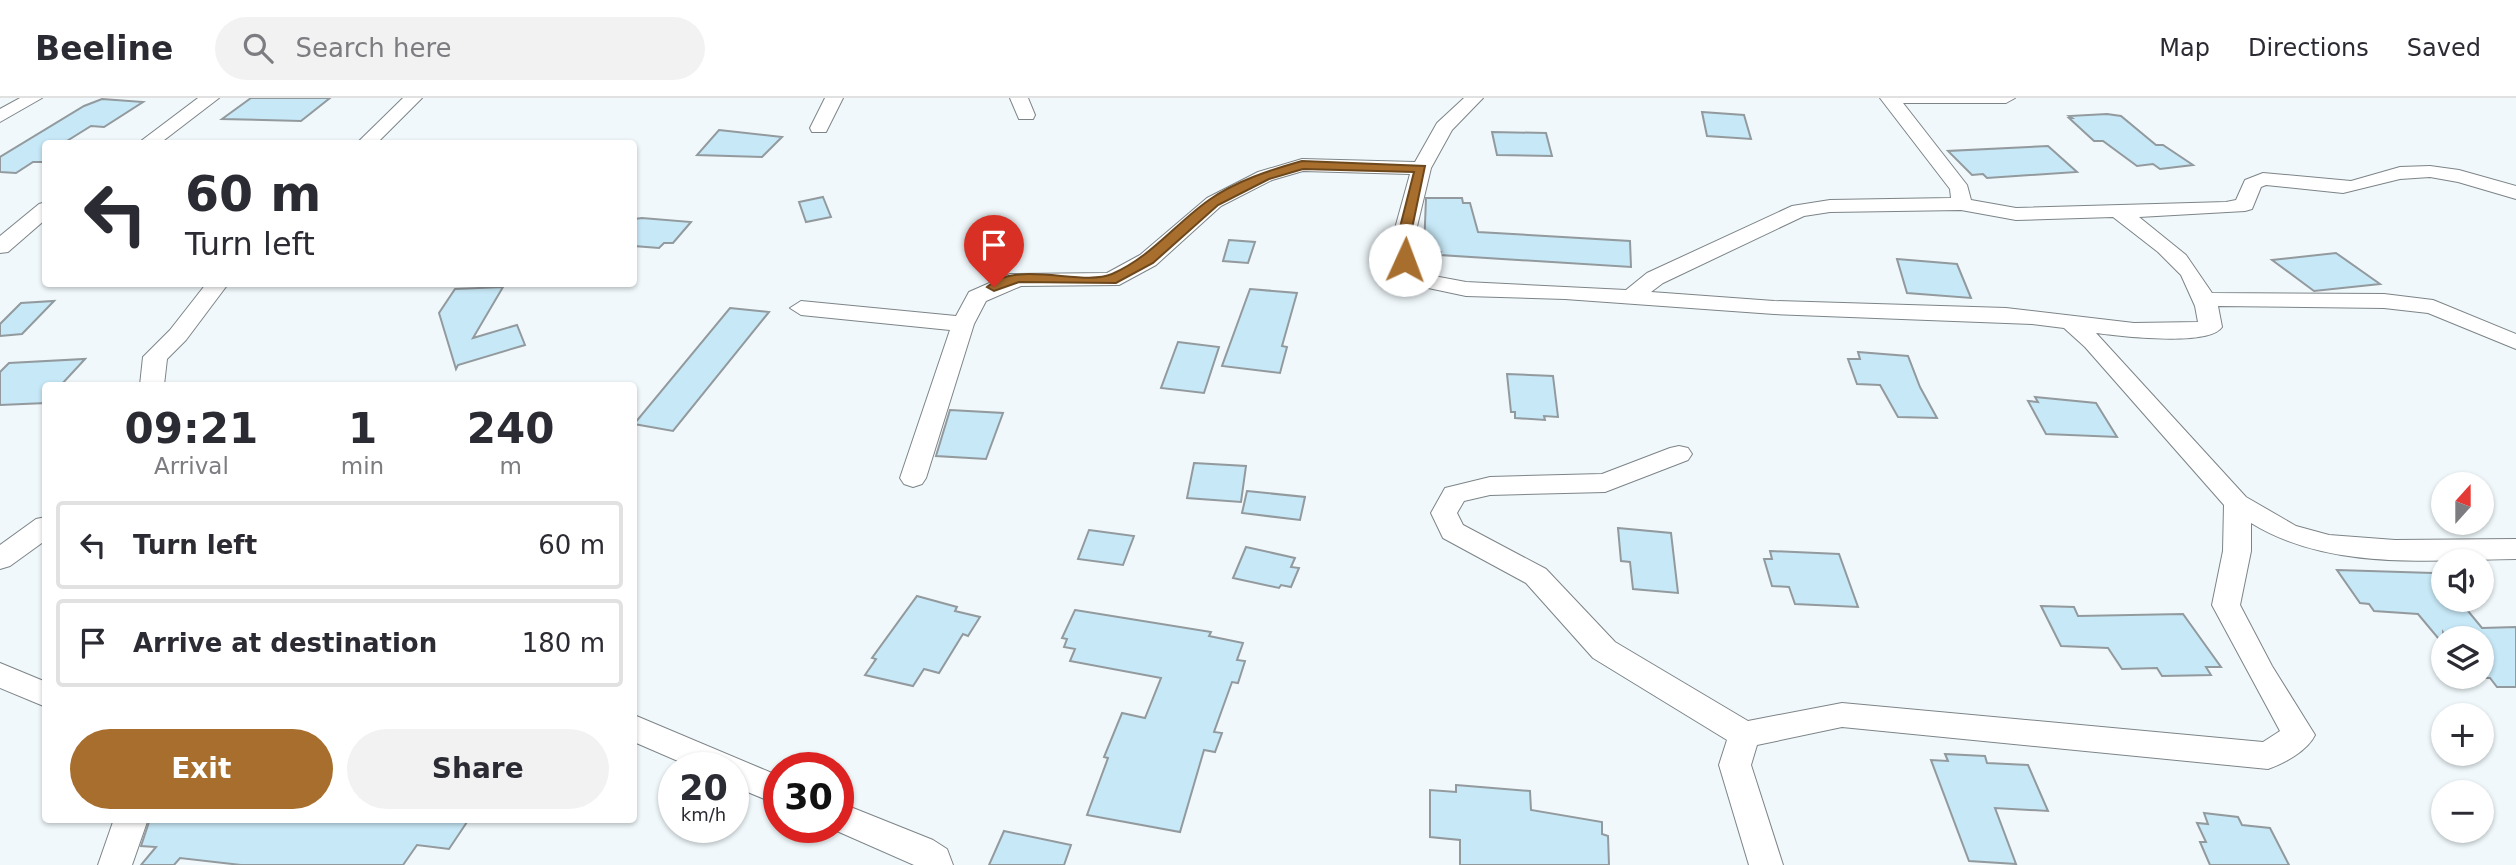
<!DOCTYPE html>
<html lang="en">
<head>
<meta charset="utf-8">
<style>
  :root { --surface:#fff; --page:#f2f2f3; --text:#2b2b33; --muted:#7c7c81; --line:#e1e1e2; --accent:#a76e2d }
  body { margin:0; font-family:"DejaVu Sans",sans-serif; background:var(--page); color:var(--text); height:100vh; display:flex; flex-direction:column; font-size:26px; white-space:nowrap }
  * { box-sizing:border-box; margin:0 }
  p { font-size:23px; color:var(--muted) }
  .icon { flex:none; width:38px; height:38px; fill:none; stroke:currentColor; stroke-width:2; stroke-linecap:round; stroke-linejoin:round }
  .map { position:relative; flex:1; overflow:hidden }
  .panel { position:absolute; left:42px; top:284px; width:595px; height:441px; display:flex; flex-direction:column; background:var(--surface); border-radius:7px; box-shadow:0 2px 5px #0004 }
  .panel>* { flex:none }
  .top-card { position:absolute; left:42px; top:42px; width:595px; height:147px; border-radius:7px; box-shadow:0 2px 5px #0004; background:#fff; color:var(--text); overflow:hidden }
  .needle { width:46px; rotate:21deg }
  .tools { position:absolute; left:2431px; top:374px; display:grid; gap:14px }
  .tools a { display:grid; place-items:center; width:63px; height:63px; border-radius:50%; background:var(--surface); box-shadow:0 2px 5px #0004; font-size:35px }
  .speed { position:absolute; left:658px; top:654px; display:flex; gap:14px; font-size:35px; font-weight:700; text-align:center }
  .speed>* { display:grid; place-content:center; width:91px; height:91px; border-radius:50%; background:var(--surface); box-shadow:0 2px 5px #0004; line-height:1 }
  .speed small { font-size:18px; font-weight:400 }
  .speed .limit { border:10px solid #d22; background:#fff; color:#111 }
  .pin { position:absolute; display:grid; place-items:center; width:60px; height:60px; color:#fff; margin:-72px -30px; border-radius:50% 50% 50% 0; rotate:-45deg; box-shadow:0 0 7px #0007 }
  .pin .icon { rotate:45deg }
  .me { position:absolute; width:77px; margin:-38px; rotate:2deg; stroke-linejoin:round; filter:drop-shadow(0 0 5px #0008) }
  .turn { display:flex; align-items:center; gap:24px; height:147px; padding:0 28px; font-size:32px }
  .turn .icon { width:91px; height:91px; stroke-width:2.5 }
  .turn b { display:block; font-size:49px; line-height:60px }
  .eta { display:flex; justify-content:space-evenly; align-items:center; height:119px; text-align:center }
  .eta b { font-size:42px; font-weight:800; line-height:49px }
  .cta { display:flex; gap:14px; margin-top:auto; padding:14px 28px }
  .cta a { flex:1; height:80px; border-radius:42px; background:var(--accent); color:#fff; font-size:28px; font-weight:800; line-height:80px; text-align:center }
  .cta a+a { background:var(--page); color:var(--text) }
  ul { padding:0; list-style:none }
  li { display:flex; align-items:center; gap:21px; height:88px; margin:0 14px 10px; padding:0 14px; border:4px solid var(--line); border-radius:7px }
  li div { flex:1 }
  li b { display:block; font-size:26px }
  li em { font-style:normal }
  header { display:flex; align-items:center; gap:42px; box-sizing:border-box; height:98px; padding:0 35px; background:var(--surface); border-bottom:2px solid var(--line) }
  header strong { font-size:33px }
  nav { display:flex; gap:38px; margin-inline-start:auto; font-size:24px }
  .search { width:490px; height:63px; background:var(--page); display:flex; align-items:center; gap:18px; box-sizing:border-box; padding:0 24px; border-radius:38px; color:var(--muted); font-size:26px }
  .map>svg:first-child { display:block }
</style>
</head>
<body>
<header>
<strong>Beeline</strong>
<div class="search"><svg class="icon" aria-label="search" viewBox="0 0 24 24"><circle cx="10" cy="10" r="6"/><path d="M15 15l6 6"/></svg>Search here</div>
<nav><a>Map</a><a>Directions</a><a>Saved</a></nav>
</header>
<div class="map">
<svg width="2516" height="767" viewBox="0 0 2516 767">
  <rect width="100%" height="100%" fill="#f0f8fb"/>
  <!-- building -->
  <g fill="#c7e8f7" stroke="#939a9e" stroke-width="2">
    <path d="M251,0H330L301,23L222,21Z"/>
    <path d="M102,1L143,4L104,29L91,28L62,46H46V64H33L16,75L0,74V59L84,8Z"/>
    <path d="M1702,14L1744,17L1751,41L1707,38Z"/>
    <path d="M2107,16L2121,18L2156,47H2163L2193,67L2160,71L2153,66L2137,68L2103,43H2094L2069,20H2072L2069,18Z"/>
    <path d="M719,32L782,39L762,59L697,57Z"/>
    <path d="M1492,34L1546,35L1552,58L1497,57Z"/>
    <path d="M2048,48L2077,74L1987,80L1983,76L1972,77L1948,53Z"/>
    <path d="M823,99L831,119L806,124L799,104Z"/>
    <path d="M1426,100H1462L1463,105H1470L1478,134L1630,143L1631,169L1440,157L1441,154L1424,152Z"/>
    <path d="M634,121L642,120L691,124L673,145H664L659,150L634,148Z"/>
    <path d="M1229,142L1255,144L1248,165L1223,163Z"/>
    <path d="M2336,155L2380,186L2314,193L2272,162Z"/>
    <path d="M1897,161L1957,166L1971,200L1907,195Z"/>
    <path d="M503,189L473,240L517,227L525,247L458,267L456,271L439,215L455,191Z"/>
    <path d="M1250,191L1297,195L1282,248L1287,249L1280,275L1222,268Z"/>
    <path d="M54,203L22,236L0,238V226L21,205Z"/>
    <path d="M730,210L769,214L673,333L634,326Z"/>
    <path d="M1178,244L1219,249L1204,295L1161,290Z"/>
    <path d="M1858,254L1908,258L1920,289L1937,320L1898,319L1880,287L1857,286L1848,261H1860Z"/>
    <path d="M85,261L61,287H46V305L0,307V274L9,265Z"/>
    <path d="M1507,276L1553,278L1558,319L1544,318L1545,322L1515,320V314H1511Z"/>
    <path d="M2035,299L2096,305L2117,339L2046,336L2028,303L2038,304Z"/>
    <path d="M950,312L1003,315L986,361L936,358Z"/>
    <path d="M1194,365L1246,368L1241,404L1187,400Z"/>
    <path d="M1247,393L1305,399L1300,422L1242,415Z"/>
    <path d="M1618,430L1671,435L1678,495L1633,491L1630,464L1621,463Z"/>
    <path d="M1089,432L1134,438L1123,467L1078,461Z"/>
    <path d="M1246,449L1295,460L1291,469L1299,470L1291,489L1281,487L1279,490L1233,480Z"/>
    <path d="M1770,453L1839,456L1858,509L1795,506L1789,489L1772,488L1764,461H1772Z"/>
    <path d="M2337,472L2433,475L2443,487V502H2459L2482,530L2516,529V589H2497L2490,580H2482V541H2448L2443,534V546L2418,516L2374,513L2369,506L2360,505Z"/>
    <path d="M917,498L957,509L955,513L980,519L968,538L963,536L939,575L924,571L913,588L865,577L876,561L872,560Z"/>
    <path d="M2041,508L2074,509L2078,518L2183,516L2221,569H2206L2211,577L2162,578L2157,570L2122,571L2108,550L2061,548Z"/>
    <path d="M1075,512L1211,534L1209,538L1243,545L1237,562L1245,563L1238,585L1232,584L1214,634L1222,635L1215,654L1204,652L1180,734L1087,717L1108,660L1104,659L1122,615L1145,620L1161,580L1070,563L1075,551L1064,549L1067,541L1062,540Z"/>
    <path d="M1945,656L1985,658L1987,665L2028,667L2048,713L1995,710L2016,766L1969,763L1931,662L1948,663Z"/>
    <path d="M1456,687L1530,693L1531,712L1602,724V736L1608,738L1609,767H1460V742L1430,739V692L1456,694Z"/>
    <path d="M2204,715L2238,719L2242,727L2270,730L2289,767H2210L2200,744H2206L2197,725L2208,726Z"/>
    <path d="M150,721H469L449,751L417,747L403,767H241L180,760L174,767H141L156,749L141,748Z"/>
    <path d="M1004,733L1071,747L1064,767H989Z"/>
  </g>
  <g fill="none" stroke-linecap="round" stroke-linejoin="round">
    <!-- minor casing -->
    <g stroke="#7d8487" stroke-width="2">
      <g id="minor">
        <path d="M20,0H42L0,24V11Z"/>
        <path d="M198,0H219L159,46H137Z"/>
        <path d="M403,0H422L376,46H356Z"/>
        <path d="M825,0H843L826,34H812L810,30Z"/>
        <path d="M1010,0H1028L1035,17L1033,21H1019Z"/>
        <path d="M1464,0H1483L1452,32L1431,70L1413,145L1418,175L1466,184L1626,192L1647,175L1792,108L1830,102L1951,100L1950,91L1880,0H2015L2006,5H1903L1967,87L1971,102L2016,110L2226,104L2236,102L2245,82L2263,75L2351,83L2400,69L2430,68L2459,72L2516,88V101L2458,84L2430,79L2400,81L2343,95L2266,87L2261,89L2252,111L2245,113L2139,119L2186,157L2212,195L2384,196L2433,202L2516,236V251L2428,215L2384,210L2218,208L2222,229C2209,249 2119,238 2096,235L2246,399L2296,428L2329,437L2395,442L2516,441V461C2427,462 2329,473 2251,425V453L2240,507L2272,568L2315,637C2307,653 2285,665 2268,671L1842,629L1757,647L1751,667L1783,767H1749L1719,667L1727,642L1593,560L1526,485L1443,440L1431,415L1445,390L1490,379L1602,376L1670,350L1679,348L1688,350L1692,356L1688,362L1605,394L1490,397L1464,403L1457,415L1463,427L1546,471L1615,544L1748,623L1842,605L2263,644L2280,633L2212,507L2223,453L2224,407L2085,249L2064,230L2032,226L1774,216L1565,201L1466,198L1400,184L1391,145L1410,76L1303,73L1272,82L1221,108L1156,167L1119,187L1021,188L986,203L974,226L926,380L922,386L913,389L904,386L900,380L950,232L801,217L790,210L801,203L956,218L969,194L1010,176L1107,175L1140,157L1207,100L1258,74L1302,61L1415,64L1437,25ZM1961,112L2016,122L2113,119L2158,154L2181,177L2195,208L2198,224L2134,225L2006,210L1774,203L1651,194L1663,185L1804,118L1830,114Z"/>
        <path d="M46,104V121L8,154L0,155V138L39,106Z"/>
        <path d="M206,186H228L186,242L167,261L164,287H140L143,259L170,232Z"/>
        <path d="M46,419V442L10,468L0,471V447L36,421Z"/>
        <path d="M0,565L46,584V609L0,590Z"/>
        <path d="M634,617L779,678V707L733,688V670H694L634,644Z"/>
        <path d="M838,704L933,742L947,751L953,767H914L830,730H838Z"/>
        <path d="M114,721H148L132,767H98Z"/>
      </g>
    </g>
    <!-- minor -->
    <use href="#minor" fill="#fff" fill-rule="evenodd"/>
  </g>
  <!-- route -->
  <path fill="#a76e2d" stroke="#6d481d" stroke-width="2" d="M1302,63L1425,68L1409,145L1410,165H1400L1396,145L1414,74L1303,71L1269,81L1218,107L1153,165L1116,185L1019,184L994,193L987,189C1017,161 1082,189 1112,176C1151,159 1175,126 1209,102C1236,83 1270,72 1302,63Z"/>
</svg>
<div class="tools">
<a><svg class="needle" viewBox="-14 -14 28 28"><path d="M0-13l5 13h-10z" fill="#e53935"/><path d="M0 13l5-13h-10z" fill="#7c7c81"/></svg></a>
<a><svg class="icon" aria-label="sound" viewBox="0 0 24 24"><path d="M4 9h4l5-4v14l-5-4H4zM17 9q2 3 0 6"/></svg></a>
<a><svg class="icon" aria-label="layers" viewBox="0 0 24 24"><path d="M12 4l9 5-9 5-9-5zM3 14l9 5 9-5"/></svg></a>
<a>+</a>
<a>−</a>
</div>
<div class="speed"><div>20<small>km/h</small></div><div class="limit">30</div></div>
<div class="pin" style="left:994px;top:189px;background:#d93025"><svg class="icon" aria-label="arrive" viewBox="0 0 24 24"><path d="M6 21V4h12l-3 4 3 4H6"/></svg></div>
<svg class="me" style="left:1405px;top:162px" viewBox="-20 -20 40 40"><circle r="19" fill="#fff"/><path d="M0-13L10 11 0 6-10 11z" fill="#a76e2d"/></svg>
<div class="top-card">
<div class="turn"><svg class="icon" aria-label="left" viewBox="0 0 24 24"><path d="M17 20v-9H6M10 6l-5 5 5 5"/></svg><div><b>60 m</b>Turn left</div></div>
</div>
<section class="panel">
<div class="eta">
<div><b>09:21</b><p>Arrival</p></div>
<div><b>1</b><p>min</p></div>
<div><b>240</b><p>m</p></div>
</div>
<ul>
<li><svg class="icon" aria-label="left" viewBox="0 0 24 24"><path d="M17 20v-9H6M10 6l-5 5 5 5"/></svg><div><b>Turn left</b></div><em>60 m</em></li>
<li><svg class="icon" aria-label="arrive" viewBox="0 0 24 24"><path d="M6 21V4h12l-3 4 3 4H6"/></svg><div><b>Arrive at destination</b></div><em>180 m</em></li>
</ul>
<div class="cta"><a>Exit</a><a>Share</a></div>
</section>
</div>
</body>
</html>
